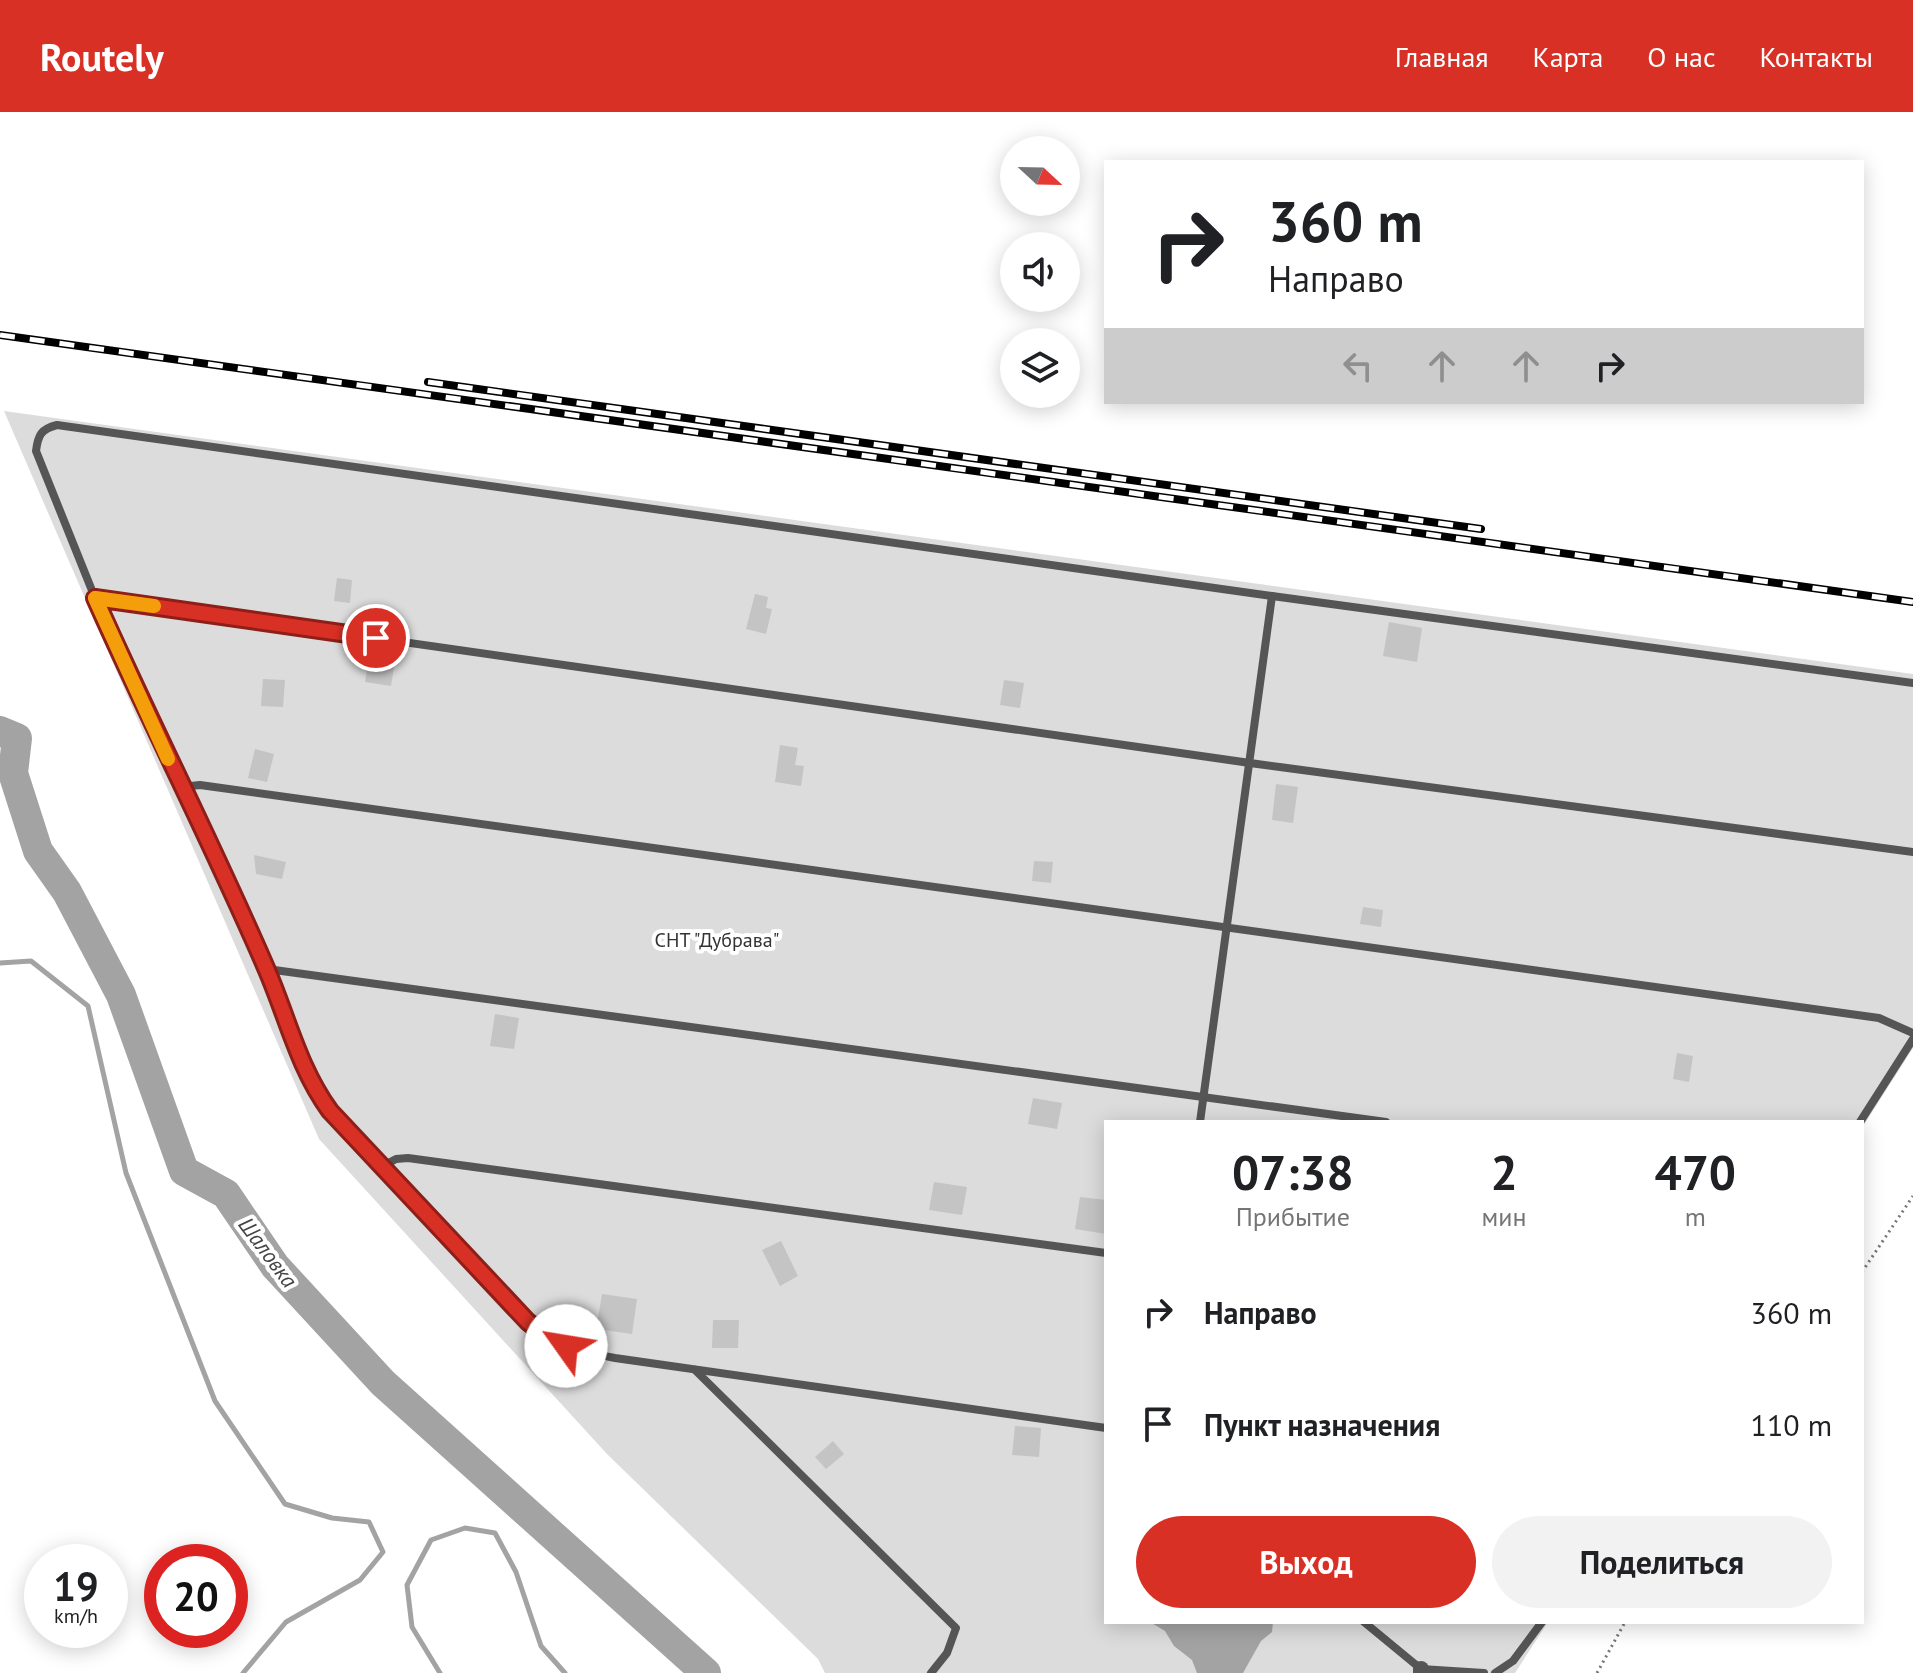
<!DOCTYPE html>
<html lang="ru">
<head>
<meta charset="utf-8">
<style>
  :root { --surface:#fff; --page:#f2f2f2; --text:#202124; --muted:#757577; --accent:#d93025 }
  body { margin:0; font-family:"PT Sans",sans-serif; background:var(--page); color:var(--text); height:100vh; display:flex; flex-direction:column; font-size:30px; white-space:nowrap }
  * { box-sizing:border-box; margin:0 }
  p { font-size:26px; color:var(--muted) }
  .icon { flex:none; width:44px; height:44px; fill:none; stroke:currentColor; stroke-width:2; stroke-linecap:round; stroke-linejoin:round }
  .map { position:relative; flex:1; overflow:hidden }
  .drawer { position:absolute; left:1104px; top:1008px; width:760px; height:504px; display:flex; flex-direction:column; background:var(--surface); border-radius:0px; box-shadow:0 4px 20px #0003 }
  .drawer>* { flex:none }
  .hud { position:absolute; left:1104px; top:48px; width:760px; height:244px; border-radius:0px; box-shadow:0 4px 20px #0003; background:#fff; color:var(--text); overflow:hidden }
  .needle { width:52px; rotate:112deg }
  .buttons { position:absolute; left:1000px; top:24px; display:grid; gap:16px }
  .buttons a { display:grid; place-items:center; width:80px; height:80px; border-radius:50%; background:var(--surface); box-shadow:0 4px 20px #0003; font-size:40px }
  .speed { position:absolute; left:24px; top:1432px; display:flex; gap:16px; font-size:40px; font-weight:700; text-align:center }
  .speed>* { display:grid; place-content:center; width:104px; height:104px; border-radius:50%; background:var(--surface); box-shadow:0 4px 20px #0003; line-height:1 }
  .speed small { font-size:20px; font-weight:400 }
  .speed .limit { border:12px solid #d22; background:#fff; color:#111 }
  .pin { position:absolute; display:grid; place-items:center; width:68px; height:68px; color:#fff; margin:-34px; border:4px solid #fff; border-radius:50%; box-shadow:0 2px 8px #0007 }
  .me { position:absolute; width:88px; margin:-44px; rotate:302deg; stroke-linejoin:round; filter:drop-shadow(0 0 6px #0008) }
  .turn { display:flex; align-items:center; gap:28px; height:168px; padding:0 32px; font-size:36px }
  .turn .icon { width:104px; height:104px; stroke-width:2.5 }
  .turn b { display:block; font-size:56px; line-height:68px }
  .lanes { display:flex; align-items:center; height:76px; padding:0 32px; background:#0003; justify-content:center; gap:40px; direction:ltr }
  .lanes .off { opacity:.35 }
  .eta { display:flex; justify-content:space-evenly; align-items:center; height:136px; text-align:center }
  .eta b { font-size:48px; font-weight:700; line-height:56px }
  .button { display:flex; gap:16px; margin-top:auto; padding:16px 32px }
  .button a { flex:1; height:92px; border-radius:48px; background:var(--accent); color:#fff; font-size:32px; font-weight:700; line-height:92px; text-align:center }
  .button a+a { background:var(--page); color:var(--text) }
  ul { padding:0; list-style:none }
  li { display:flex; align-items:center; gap:24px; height:112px; padding:0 32px }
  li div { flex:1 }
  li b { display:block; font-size:30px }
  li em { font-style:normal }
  header { display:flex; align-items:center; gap:48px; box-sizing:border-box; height:112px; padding:0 40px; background:var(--accent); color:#fff }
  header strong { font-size:38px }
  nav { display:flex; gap:44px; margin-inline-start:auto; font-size:28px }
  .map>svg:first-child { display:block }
</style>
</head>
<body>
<header>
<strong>Routely</strong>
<nav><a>Главная</a><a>Карта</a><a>О нас</a><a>Контакты</a></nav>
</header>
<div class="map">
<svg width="1913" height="1561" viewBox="0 0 1913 1561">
  <rect width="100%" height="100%" fill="#fff"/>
  <!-- green -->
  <path fill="#dcdcdc" d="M4,299L1913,562V936L1862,1016V1010H1106V1510H1548L1515,1561H825L818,1547L607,1342L319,1027Z"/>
  <!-- water -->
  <path fill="#a3a3a3" d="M1150,1510H1273L1272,1520L1261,1529L1243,1561H1197L1192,1548L1174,1534L1165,1519Z"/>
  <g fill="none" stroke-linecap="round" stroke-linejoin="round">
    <!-- stream -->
    <g stroke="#a3a3a3" stroke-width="5">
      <path d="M0,851L31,849L88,894L126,1061L215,1289L285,1392L332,1406L369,1410L383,1440L360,1468L286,1510L243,1561"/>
      <path d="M440,1561L412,1515L407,1473L431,1428L465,1416L495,1421L516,1460L541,1534L565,1561"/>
    </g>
    <!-- river -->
    <path stroke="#a3a3a3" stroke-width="30" d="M0,619L17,626L13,661L38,739L67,780L121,883L184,1059L226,1082L275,1154L383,1271L706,1561"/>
  </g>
  <!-- building -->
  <g fill="#c4c4c4">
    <path d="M337,466L352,468L350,491L334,489Z"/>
    <path d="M755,482L768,485L766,496L772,497L766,522L746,517Z"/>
    <path d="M1389,510L1422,516L1417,550L1383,544Z"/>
    <path d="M369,545L395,549L391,574L365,570Z"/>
    <path d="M263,567L285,568L283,595L261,594Z"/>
    <path d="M1004,568L1024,571L1020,596L1000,593Z"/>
    <path d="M780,633L798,636L795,653L804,654L801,674L775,670Z"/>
    <path d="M255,637L274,642L267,670L248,666Z"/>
    <path d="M1276,672L1298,675L1293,711L1272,708Z"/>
    <path d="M254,743L286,750L282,767L256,762Z"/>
    <path d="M1034,749L1053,750L1051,771L1032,769Z"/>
    <path d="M1363,795L1383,798L1381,815L1360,812Z"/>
    <path d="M495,902L519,906L514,937L490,934Z"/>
    <path d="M1677,941L1693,944L1689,970L1673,967Z"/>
    <path d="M1033,986L1062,991L1057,1017L1028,1012Z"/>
    <path d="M934,1070L967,1075L962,1103L929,1098Z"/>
    <path d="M1080,1085L1106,1088V1122L1075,1117Z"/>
    <path d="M781,1129L798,1164L780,1174L762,1138Z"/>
    <path d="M602,1182L637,1187L632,1222L596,1217Z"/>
    <path d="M713,1208H739L738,1236H712Z"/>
    <path d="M1015,1314L1041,1316L1039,1345L1012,1343Z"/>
    <path d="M833,1329L844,1342L826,1357L815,1345Z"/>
  </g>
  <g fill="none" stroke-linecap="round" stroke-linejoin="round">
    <!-- path -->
    <g stroke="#777" stroke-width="3" stroke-dasharray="2 4" stroke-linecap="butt">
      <path d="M1862,1160L1913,1084"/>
      <path d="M1597,1561L1625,1510"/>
    </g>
    <!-- lane -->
    <g stroke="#555" stroke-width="8">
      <path d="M95,486L1250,651L1913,740"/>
      <path d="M181,675L200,673L1879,906L1913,921"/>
      <path d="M267,857L1386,1010"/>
      <path d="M1200,1010L1272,484"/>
      <path d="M1860,1010L1913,927"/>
      <path d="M383,1054L396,1047L408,1046L1106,1141"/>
      <path d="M695,1258L956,1516L947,1541L931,1561"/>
      <path d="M1106,1316L615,1246C581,1240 555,1231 528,1210L330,999L316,980L302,954L267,857L95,486L36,339C38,323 41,317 57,313L1272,484L1913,571"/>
      <path d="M1364,1510L1421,1557L1484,1561"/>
      <path d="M1495,1561L1513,1549L1542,1510"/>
    </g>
    <!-- street -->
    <path stroke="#555" stroke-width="16" d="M1421,1561V1557"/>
    <!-- rail casing -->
    <g stroke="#000" stroke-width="8">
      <g id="rail">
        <path d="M0,223L1913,490"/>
        <path d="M428,270L1481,417"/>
      </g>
    </g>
    <!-- rail -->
    <use href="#rail" stroke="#fff" stroke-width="5" stroke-dasharray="15" stroke-linecap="butt"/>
  </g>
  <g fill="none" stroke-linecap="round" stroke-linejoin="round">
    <!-- route casing -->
    <g stroke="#8d1f18" stroke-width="20">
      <path id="route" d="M376,526L95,486C150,610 212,731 266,856C287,904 298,955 330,999L528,1210L548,1225L566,1234"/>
    </g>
    <!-- route -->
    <use href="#route" stroke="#d93025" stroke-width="14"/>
    <!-- slow -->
    <path stroke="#f59e0b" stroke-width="14" d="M154,494L95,486L168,647"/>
  </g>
  <g text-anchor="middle" stroke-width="8" stroke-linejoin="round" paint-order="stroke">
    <!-- park labels -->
    <g font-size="20" fill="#333" stroke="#fff">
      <text x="717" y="835">СНТ "Дубрава"</text>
    </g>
    <!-- water labels -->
    <g font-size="22" font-style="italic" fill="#444" stroke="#fff">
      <text transform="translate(268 1140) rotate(53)" y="8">Шаловка</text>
    </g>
  </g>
</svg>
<div class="buttons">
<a><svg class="needle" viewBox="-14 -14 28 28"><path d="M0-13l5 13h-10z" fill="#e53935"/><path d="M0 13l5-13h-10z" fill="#757577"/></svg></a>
<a><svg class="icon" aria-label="sound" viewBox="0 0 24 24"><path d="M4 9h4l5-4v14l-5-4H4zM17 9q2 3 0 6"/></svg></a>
<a><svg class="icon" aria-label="layers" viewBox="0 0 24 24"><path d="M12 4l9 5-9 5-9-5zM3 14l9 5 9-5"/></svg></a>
</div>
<div class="speed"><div>19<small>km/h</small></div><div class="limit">20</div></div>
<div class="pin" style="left:376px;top:526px;background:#d93025"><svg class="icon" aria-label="arrive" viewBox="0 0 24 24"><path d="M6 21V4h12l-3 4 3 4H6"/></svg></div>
<svg class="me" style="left:566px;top:1234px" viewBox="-20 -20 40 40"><circle r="19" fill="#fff"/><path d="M0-13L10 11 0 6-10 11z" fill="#d93025"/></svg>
<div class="hud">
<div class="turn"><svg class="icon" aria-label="right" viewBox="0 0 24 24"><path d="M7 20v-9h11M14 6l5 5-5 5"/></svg><div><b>360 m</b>Направо</div></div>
<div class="lanes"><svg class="icon off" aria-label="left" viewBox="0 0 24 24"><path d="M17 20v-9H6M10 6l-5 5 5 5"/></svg><svg class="icon off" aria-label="ahead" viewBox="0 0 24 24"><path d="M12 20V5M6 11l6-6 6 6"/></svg><svg class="icon off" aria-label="ahead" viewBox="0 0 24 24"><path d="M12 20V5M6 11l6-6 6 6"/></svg><svg class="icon" aria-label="right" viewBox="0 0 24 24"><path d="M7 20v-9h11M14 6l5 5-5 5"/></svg></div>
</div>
<section class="drawer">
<div class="eta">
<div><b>07:38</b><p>Прибытие</p></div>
<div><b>2</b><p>мин</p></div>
<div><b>470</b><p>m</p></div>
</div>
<ul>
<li><svg class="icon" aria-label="right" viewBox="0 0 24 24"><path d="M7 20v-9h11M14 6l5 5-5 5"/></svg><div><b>Направо</b></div><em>360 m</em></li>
<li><svg class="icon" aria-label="arrive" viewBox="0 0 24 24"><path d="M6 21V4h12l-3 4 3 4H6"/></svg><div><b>Пункт назначения</b></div><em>110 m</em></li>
</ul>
<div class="button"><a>Выход</a><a>Поделиться</a></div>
</section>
</div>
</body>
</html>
